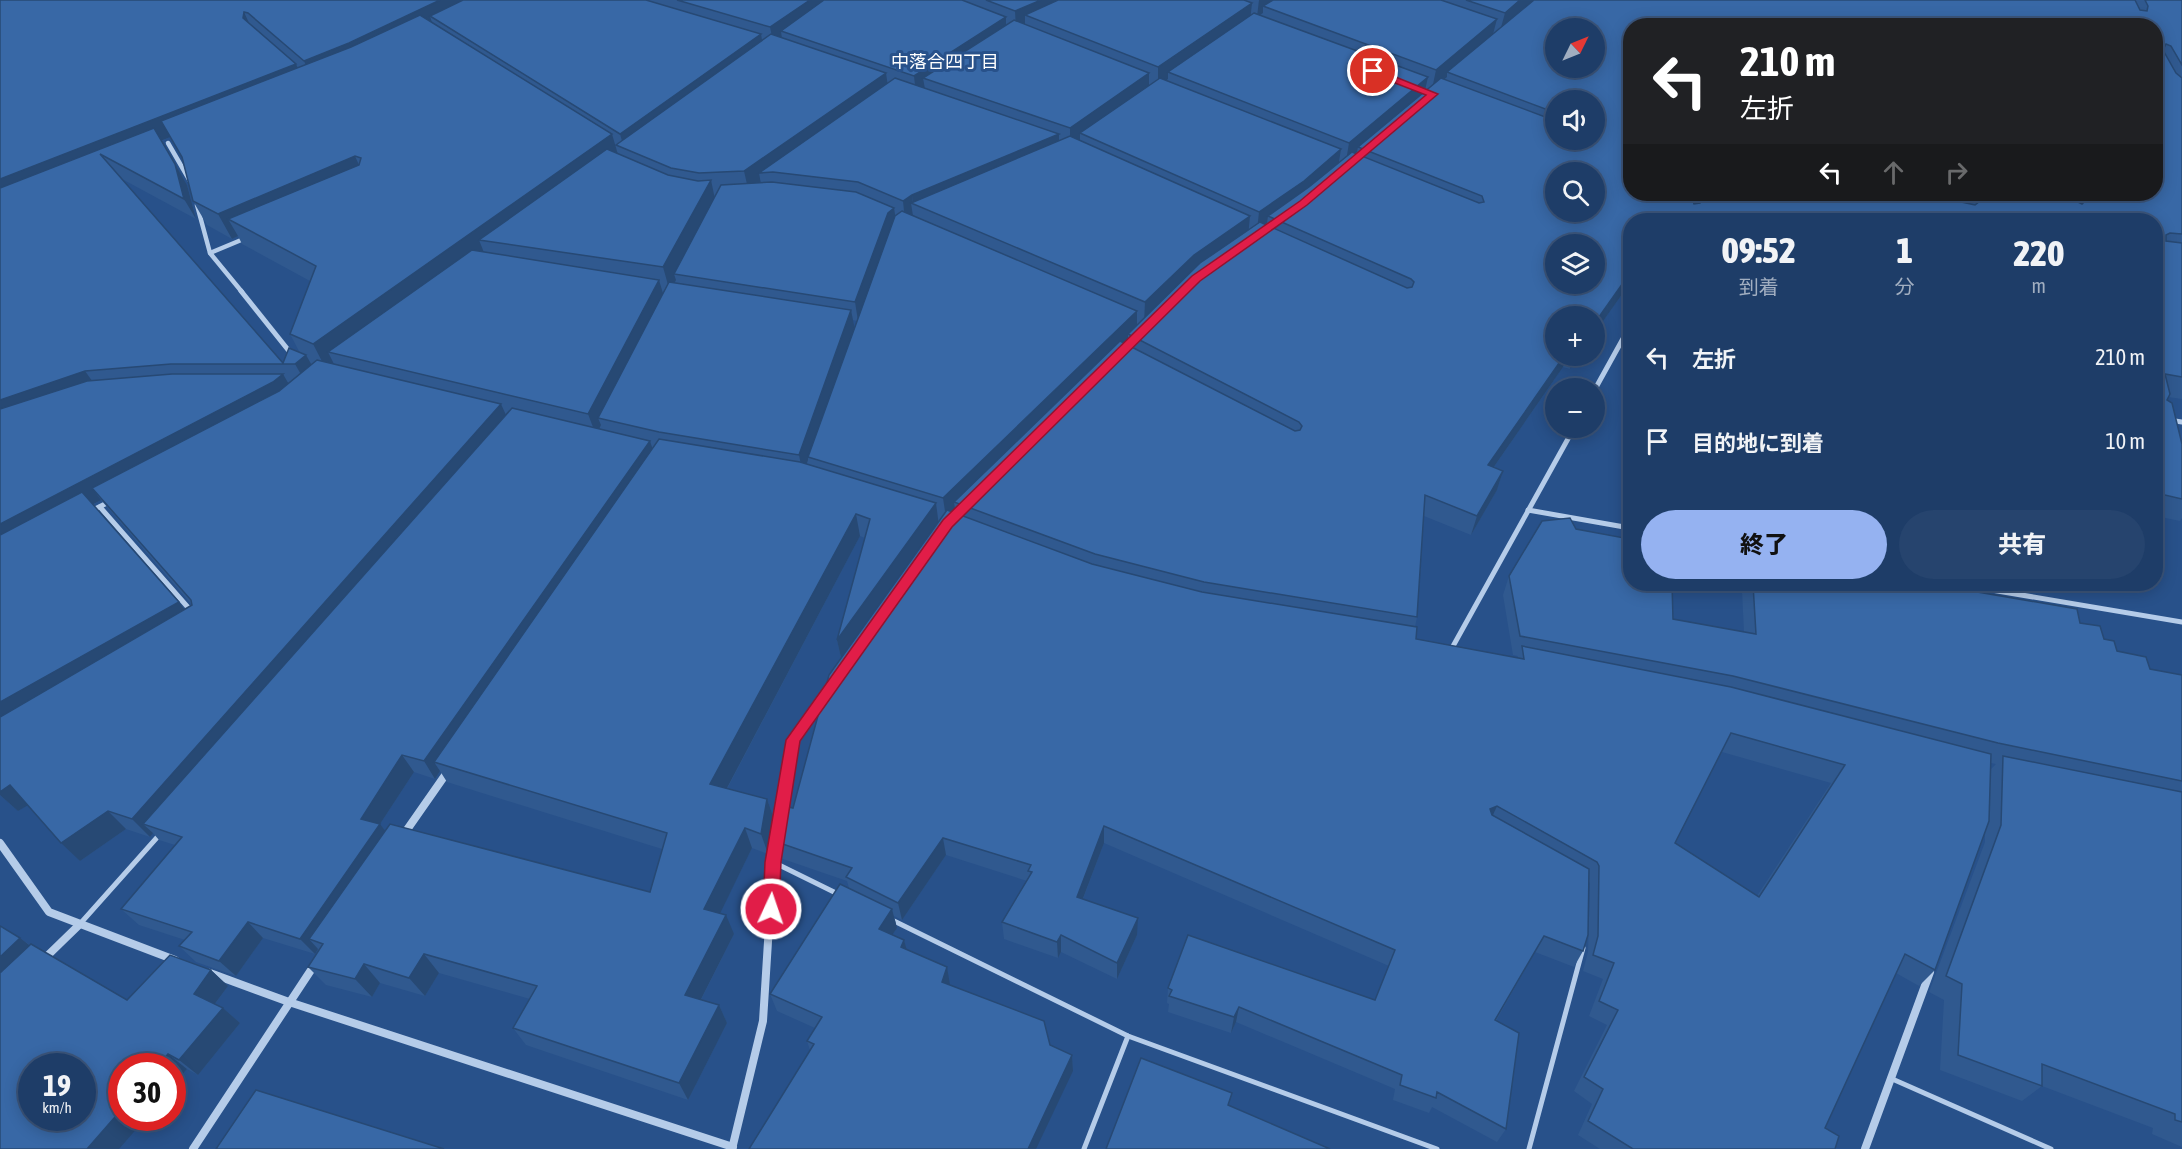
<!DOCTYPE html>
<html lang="ja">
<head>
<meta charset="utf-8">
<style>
  :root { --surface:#1e3d68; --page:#26446e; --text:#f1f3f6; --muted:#a1aec0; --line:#3c567c; --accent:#95b2f1 }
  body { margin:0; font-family:"Asap Condensed","Noto Sans JP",sans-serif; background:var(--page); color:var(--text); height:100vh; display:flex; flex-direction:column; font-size:22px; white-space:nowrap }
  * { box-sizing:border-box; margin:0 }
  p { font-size:20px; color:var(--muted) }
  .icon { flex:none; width:33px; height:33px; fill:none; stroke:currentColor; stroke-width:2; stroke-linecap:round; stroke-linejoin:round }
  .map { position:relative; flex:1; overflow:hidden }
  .drawer { position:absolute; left:1623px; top:213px; width:540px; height:378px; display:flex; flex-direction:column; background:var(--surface); border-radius:24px; box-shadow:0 3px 15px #0003,0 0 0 2px var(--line) }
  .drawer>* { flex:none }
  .top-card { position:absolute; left:1623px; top:18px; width:540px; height:183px; border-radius:24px; box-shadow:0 3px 15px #0003,0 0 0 2px var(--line); background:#202124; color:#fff; overflow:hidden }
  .needle { width:39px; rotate:47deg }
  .fabs { position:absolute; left:1545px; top:18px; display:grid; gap:12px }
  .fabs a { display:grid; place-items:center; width:60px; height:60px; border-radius:50%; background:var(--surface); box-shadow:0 3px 15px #0003,0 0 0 2px var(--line); font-size:30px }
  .speed { position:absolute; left:18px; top:1053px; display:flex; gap:12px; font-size:30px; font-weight:700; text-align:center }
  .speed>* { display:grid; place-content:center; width:78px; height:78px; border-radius:50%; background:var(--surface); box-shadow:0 3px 15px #0003,0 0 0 2px var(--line); line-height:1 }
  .speed small { font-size:15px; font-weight:400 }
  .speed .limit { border:9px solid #d22; background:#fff; color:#111 }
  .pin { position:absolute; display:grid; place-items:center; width:51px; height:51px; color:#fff; margin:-26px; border:3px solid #fff; border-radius:50%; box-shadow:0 2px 6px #0007 }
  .me { position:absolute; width:66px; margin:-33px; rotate:3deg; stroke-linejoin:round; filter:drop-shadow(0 0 4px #0008) }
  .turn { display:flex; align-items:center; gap:21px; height:126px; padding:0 18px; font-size:27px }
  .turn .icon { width:78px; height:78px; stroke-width:2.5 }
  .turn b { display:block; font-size:42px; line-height:51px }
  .lanes { display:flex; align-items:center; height:57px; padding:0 18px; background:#0003; justify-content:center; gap:30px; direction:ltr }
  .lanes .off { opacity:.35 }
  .eta { display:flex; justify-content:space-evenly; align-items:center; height:102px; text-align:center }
  .eta b { font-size:36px; font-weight:800; line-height:42px }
  .cta { display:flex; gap:12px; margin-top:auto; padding:12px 18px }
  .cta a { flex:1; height:69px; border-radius:36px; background:var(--accent); color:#111; font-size:24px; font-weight:800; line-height:69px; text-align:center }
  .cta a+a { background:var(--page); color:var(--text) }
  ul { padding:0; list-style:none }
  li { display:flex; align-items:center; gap:18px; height:84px; padding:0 18px }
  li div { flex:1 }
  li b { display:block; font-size:22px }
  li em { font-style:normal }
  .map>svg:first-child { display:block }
</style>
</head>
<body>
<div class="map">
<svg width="2182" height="1149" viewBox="0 0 2182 1149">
  <rect width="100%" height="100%" fill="#28518a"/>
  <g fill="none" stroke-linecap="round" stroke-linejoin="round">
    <!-- lane -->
    <g stroke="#b5cce9" stroke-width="5">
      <path d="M773,862L838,894"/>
      <path d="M892,920L1128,1036L1437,1149"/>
      <path d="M79,925L161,833"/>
      <path d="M1890,1078L2051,1149"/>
      <path d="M1084,1149L1128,1036"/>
      <path d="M1529,1149L1583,948"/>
    </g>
    <!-- street-far2 -->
    <g stroke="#b5cce9" stroke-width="4.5">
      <path d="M168,143L190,181"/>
      <path d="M197,205L210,253L242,292"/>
      <path d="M1689,220L1704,194"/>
      <path d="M210,253L246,238"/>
    </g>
    <!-- street-far1 -->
    <g stroke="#b5cce9" stroke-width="5">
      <path d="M241,291L293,356"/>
      <path d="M1594,391L1630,326"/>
      <path d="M2156,418L2182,422"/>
      <path d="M100,507L192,612"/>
      <path d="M1528,510L1630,528"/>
      <path d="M91,511L111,501"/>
      <path d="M1956,584L2182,622"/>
      <path d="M1452,648L1574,428"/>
    </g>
    <!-- street -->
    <g stroke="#b5cce9" stroke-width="8">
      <path d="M782,811L793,740L827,692"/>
      <path d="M404,834L448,771"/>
      <path d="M0,843L49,912L175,960"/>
      <path d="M44,959L79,925"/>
      <path d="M210,973L289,1002L733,1147"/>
      <path d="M193,1149L315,964"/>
      <path d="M732,1149L763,1021L773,862L777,839"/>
      <path d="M1865,1149L1930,972"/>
    </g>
  </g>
  <!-- wall -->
  <g fill="#30598f" fill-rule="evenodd">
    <path d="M0,0H2182V399L2168,397L2167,400L2182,444V518L2180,521L2156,516V220H1630V283L1594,334L1556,356H1579L1570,369L1563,367L1494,467L1503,471L1497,490L1471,535L1424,516L1417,617L1415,627L1416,639L1517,658L1518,656L1513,655L1503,595L1509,576L1576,529L1673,619L1744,632L1742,591L1746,584H1949L1960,589L2080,623L2104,639L2117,651L2150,669L2182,675V1147L2152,1134L2153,1128L2042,1086L2022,1101L1940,1070L1944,1000L1929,992L1985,842V834L1935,970L1919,986L1896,973L1825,1128L1835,1149H1600L1578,1135L1592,1104L1574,1091L1607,1025L1589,1016L1603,979L1583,971L1588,952L1590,883L1589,882L1583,951L1574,967L1535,952L1496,1021L1506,1129L1497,1142L1432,1107L1429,1113L1393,1100L1395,1089L1236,1022L1231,1033L1168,1012L1169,1004L1167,1003L1168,988L1375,1000L1389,966L1104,843L1083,899L1137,935L1117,979L1061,952L1058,958L1004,939L1002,922L1027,881L946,855L902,920L894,916L897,928L892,935L904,940L906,949L950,985L1050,1045L1072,1055L1073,1071L810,1050L807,1041L815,1028L777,1011L770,994L849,888L847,881L780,858L774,841L793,808L841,658L837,640L865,538L860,536L727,789L767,799L774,819L768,854L752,848L720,913L734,934L701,1000L719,1005L727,1023L688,1100L526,1045L513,1028L530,999L439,973L425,996L380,983L372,997L326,985L308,967L319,950L318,949L315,954L263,938L236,976L196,962L179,946L185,940L139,925L121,909L175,845L159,840L153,833L150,837L126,829L80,861L27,805L18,811L0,795ZM1630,26L2156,194H1706L1700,203L1694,204ZM1556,100L1594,140H1556ZM170,137L182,158L193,201L207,225L232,239L238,236L242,244L310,281L290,334L300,353L283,363L122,179L196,219L187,185L162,141ZM853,320L857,321L854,328ZM101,500L191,604L192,605L185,609L93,505ZM1722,752L1831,783L1757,896L1675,843ZM1991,763L1996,764L1990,770ZM440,771L447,782L662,849L650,892L385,831L380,824L414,772L435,779Z"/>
    <path d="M20,938L30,945L127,1000L211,970L228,986L215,1004L223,1008L240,1023L198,1075L187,1069L172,1086V1066Z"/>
  </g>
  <!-- shaded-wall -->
  <g fill="#274974">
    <path d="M440,0H487L430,16L433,26L313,81L304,61Z"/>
    <path d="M810,0H839L781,31L782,39L774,46L770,27Z"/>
    <path d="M1041,0H1083L1025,15V25L1016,29L1015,11Z"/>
    <path d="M1259,0H1284L1263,6V13L1257,17Z"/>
    <path d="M1520,0H1537L1500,31L1505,13Z"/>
    <path d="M1252,3L1250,22L1168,72V79L1158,86V67Z"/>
    <path d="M244,12L253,32L243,18Z"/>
    <path d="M1006,17V35L923,78L925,89L916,94L914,76Z"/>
    <path d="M1497,19L1492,38L1447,72V77L1432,89L1436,70Z"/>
    <path d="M761,34L764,52L624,148L620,134Z"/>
    <path d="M296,64L305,84L112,160L100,154L0,205V179Z"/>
    <path d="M886,73L889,94L759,173L761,184L749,193L744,171Z"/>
    <path d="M1149,73V92L1080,133V140L1070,147V128Z"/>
    <path d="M1428,77L1424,95L1358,147L1357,152L1346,161L1349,143Z"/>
    <path d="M612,134L619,158L479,240L485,255L328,352L334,364L326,369L313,344Z"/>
    <path d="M1059,134V153L913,204L912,195Z"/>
    <path d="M1341,149L1338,168L1268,216L1267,223L1257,231L1259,212Z"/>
    <path d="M355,156L366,181L228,219L238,236L232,239L218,214Z"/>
    <path d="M175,164L187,185L196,219L184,199Z"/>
    <path d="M711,180L716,204L674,274L676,280L670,292L663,267Z"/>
    <path d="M1695,194H1699L1685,218L1692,198Z"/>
    <path d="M912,195L913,204L911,203L913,216L905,221L903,201Z"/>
    <path d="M894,208L897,227L858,321L855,302L888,213Z"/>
    <path d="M1250,216L1248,237L1144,323L1145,302L1194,255Z"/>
    <path d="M1630,273V283L1594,334V324Z"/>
    <path d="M659,280L665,300L598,418L601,425L596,435L588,414Z"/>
    <path d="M851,310L855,330L808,457V460L803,475L799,455Z"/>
    <path d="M1137,311V331L1128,334V339L960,504L954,502L955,509L946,518L943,498Z"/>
    <path d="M306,355L318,376L307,385L295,364Z"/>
    <path d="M1564,356H1567L1563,367L1482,484L1488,465Z"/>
    <path d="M1574,356H1579L1570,369Z"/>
    <path d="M85,371L100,392L0,426V400Z"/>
    <path d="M283,374L295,395L92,488L101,500L0,554V524Z"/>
    <path d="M501,404L510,424L143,824L153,833L150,837L132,819Z"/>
    <path d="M650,441L656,459L434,762L440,771L435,779L424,761Z"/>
    <path d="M1503,471L1497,490L1471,535L1477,516Z"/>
    <path d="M936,503L939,526L842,662L837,640Z"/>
    <path d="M856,514L860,536L718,805L710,784Z"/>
    <path d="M179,602L194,622L0,732V702Z"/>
    <path d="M402,755L414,772L380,824L393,841L309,939L318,949L315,954L300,939L361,819Z"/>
    <path d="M10,785L30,804L18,811L0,795V792Z"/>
    <path d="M767,799L774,819L768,854L761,834Z"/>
    <path d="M1497,806L1489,824L1490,809Z"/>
    <path d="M108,811L126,829L80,861L61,843Z"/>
    <path d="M1104,826V843L1077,914V897Z"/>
    <path d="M745,828L752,848L713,928L704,909Z"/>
    <path d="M943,838L946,855L902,920L898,903Z"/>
    <path d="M892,909L897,928L884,947L879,929Z"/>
    <path d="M726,915L734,934L694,1013L685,995Z"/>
    <path d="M1138,918L1137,935L1117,979V963Z"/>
    <path d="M248,922L263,938L236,976L219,961Z"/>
    <path d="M1061,935V952L1058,958L1057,942Z"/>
    <path d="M20,938L41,954L0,993V957Z"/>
    <path d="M904,940L909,958L901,947Z"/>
    <path d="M424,954L439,973L425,996L409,978Z"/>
    <path d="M364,964L380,983L372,997L355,979Z"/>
    <path d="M947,967L950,985L942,982Z"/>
    <path d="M211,970L228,986L211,1009L194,994Z"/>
    <path d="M719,1005L727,1023L688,1100L679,1083Z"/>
    <path d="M1239,1007L1236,1022L1231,1033L1234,1017Z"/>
    <path d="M223,1008L240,1023L198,1075L179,1060Z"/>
    <path d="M168,1054L187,1069L172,1086V1066H158Z"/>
    <path d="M1072,1055L1073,1071L1036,1149H1028Z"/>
    <path d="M122,1109V1118H146L119,1149H87Z"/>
  </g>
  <!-- building -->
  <g fill="#3868a6" stroke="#274974" stroke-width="1.5" fill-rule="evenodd">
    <path d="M0,0H440L349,43L304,61L248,13L244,12L243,18L296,64L0,179Z"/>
    <path d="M463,0H646L761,34L620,134L430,16Z"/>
    <path d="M677,0H810L770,27Z"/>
    <path d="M824,0H962L1006,17L914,76L781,31Z"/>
    <path d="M986,0H1041L1015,11Z"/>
    <path d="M1058,0H1244L1252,3L1158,67L1025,15Z"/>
    <path d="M1273,0H1441L1497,19L1436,70L1263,6Z"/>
    <path d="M1466,0H1520L1505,13Z"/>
    <path d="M1534,0H2135L2140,10L2147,11L2148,6L2145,0H2182V65L2171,46L2166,44L2163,50L2176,73L2182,78V234L2170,233L2166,235V241L2182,243V377L2165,374L2170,394L2167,400L2172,403L2182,444V499L2156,493V220H1630V273L1594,324V316H1556V356H1564L1488,465L1503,471L1477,516L1425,495L1417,617L1204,582L1095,554L954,502L1120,341L1295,431L1300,430L1302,426L1299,422L1128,334L1200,263L1260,222L1407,288L1412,287L1414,282L1411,279L1268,216L1309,187L1352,152L1479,203L1484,202L1482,196L1358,147L1441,78L1556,121V140H1594V100H1556V113L1447,72ZM1630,26H2156V194H2085V201L2082,204L2078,202V194H1964L1977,196L1980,201L1975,205L1924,194H1706L1700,203L1694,204L1692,198L1695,194H1630ZM1556,28H1594V68H1556ZM1556,172H1594V212H1556ZM1556,244H1594V284H1556Z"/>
    <path d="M1254,13L1428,77L1349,143L1168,72Z"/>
    <path d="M420,15L612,134L313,344L290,334L316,266L228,219L359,165L361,158L355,156L218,214L193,201L182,157L161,121L351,47Z"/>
    <path d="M1014,20L1149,73L1070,128L923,78Z"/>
    <path d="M771,34L886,73L744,171L699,173L671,168L616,145Z"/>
    <path d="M895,78L1059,134L912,195L903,201L858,182L773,172L759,173Z"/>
    <path d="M1160,78L1341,149L1304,181L1259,212L1080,133Z"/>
    <path d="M154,128L175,164L184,199L100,154L283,363L289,348L306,355L295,364H171L85,371L0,400V188Z"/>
    <path d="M1070,136L1250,216L1194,255L1145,302L911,203Z"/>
    <path d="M607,149L668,175L698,181L711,180L663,267L479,240Z"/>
    <path d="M772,182L856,192L894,208L888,213L855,302L674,274L721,185Z"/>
    <path d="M902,211L1137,311L943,498L808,457L895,216Z"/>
    <path d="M472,250L659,280L588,414L328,352Z"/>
    <path d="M669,282L851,310L799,455L659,432L598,418Z"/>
    <path d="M317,360L501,404L132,819L108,811L61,843L10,785L0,792V717L192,605L191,600L92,488L279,391Z"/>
    <path d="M172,374H283L273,382L0,524V409L87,381Z"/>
    <path d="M512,408L650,441L424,761L402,755L361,819L380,824L300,939L248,922L219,961L179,946L192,932L121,909L182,837L143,824Z"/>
    <path d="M659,439L800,462L936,503L837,640L870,519L856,514L710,784L767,799L761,834L745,828L704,909L726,915L685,995L719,1005L679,1083L513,1028L537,986L424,954L409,978L364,964L355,979L308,967L323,944L309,939L390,824L650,892L667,833L434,762Z"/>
    <path d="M82,492L179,602L0,702V535Z"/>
    <path d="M947,510L1092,564L1202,592L1417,627L1416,639L1524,659L1522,646L1731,687L1991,754L1989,821L1935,970L1905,954L1825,1128L1839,1136L1835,1149H1633L1588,1121L1603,1089L1584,1077L1618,1010L1599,1001L1614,963L1593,955L1598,936L1599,866L1597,862L1497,806L1490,809L1492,815L1589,869L1588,935L1583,951L1544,936L1495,1020L1519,1033L1506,1129L1437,1092L1436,1098L1400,1085L1402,1075L1239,1007L1234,1017L1169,996L1172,990L1168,988L1188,935L1375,1000L1395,950L1104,826L1077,897L1138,918L1117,963L1061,935L1057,942L1002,922L1032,872L1028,871L1031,865L943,838L898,903L846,877L852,868L774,841L780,805L793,808L829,675ZM1731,733L1845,765L1759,897L1675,843Z"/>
    <path d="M1570,518L1576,529L1630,539V584H1672L1673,619L1756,634L1753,584H1949L1960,589L2077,609L2080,623L2100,626L2104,639L2114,641L2117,651L2146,657L2150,669L2182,675V781L1998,743L1733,676L1520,636L1509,576L1542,521Z"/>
    <path d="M2003,756L2182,792V1122L2175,1120V1114L2042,1064V1086L1958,1055L1962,984L1946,976L2001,825Z"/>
    <path d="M840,884L892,909L879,929L904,940L901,947L947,967L942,982L1044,1021L1050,1045L1072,1055L1028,1149H749L814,1044L807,1041L822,1017L770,994Z"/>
    <path d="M0,926L20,938L0,957Z"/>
    <path d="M31,944L127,1000L170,955L211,970L194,994L223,1008L179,1060L168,1054L158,1066H122V1109L87,1149H0V973ZM32,1066H82V1118H32Z"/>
    <path d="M1141,1058L1232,1093L1228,1105L1330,1149H1106Z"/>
    <path d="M256,1090L444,1149H216Z"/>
  </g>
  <!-- route -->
  <path fill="#e11d48" stroke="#92132f" stroke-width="1.5" d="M1373,68L1438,94L1307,205L1200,281L952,527L800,741L781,862L779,909L777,915L771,917L765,915L763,909L765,862L786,740L943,520L1192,276L1300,201L1426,95L1369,73V69Z"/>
  <g text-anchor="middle" stroke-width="6" stroke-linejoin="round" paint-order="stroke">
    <!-- far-neighbourhood labels -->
    <g font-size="18" fill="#fff" stroke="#28518a">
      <text x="945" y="68">中落合四丁目</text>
    </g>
  </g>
</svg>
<div class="fabs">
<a><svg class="needle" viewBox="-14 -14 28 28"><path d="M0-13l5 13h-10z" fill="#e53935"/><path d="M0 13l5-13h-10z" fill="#a1aec0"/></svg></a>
<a><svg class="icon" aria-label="sound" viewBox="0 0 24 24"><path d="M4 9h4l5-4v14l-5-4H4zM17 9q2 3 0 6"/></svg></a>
<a><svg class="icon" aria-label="search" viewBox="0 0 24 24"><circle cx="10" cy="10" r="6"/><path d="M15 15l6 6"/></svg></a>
<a><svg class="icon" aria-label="layers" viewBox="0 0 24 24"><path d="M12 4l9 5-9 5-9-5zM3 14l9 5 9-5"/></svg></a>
<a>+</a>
<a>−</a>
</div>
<div class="speed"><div>19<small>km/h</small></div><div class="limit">30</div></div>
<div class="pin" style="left:1373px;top:71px;background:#d93025"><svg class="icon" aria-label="arrive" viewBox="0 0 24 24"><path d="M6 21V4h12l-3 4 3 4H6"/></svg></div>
<svg class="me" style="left:771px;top:909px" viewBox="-20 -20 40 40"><circle r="17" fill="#e11d48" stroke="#fff" stroke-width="3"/><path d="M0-11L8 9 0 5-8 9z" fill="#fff"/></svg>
<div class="top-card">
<div class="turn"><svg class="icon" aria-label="left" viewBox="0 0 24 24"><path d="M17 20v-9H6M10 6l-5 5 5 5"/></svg><div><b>210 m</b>左折</div></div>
<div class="lanes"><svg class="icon" aria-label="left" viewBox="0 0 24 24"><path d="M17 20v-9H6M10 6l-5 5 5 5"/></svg><svg class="icon off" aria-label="ahead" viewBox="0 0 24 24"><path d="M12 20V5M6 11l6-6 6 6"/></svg><svg class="icon off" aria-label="right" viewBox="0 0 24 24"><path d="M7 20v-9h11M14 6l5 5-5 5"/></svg></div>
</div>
<section class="drawer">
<div class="eta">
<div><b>09:52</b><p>到着</p></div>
<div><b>1</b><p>分</p></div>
<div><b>220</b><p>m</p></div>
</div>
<ul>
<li><svg class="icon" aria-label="left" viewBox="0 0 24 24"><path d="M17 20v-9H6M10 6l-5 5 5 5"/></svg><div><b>左折</b></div><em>210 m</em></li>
<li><svg class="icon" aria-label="arrive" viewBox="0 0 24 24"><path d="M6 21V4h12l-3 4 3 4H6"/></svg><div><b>目的地に到着</b></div><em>10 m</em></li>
</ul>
<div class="cta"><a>終了</a><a>共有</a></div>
</section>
</div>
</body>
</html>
